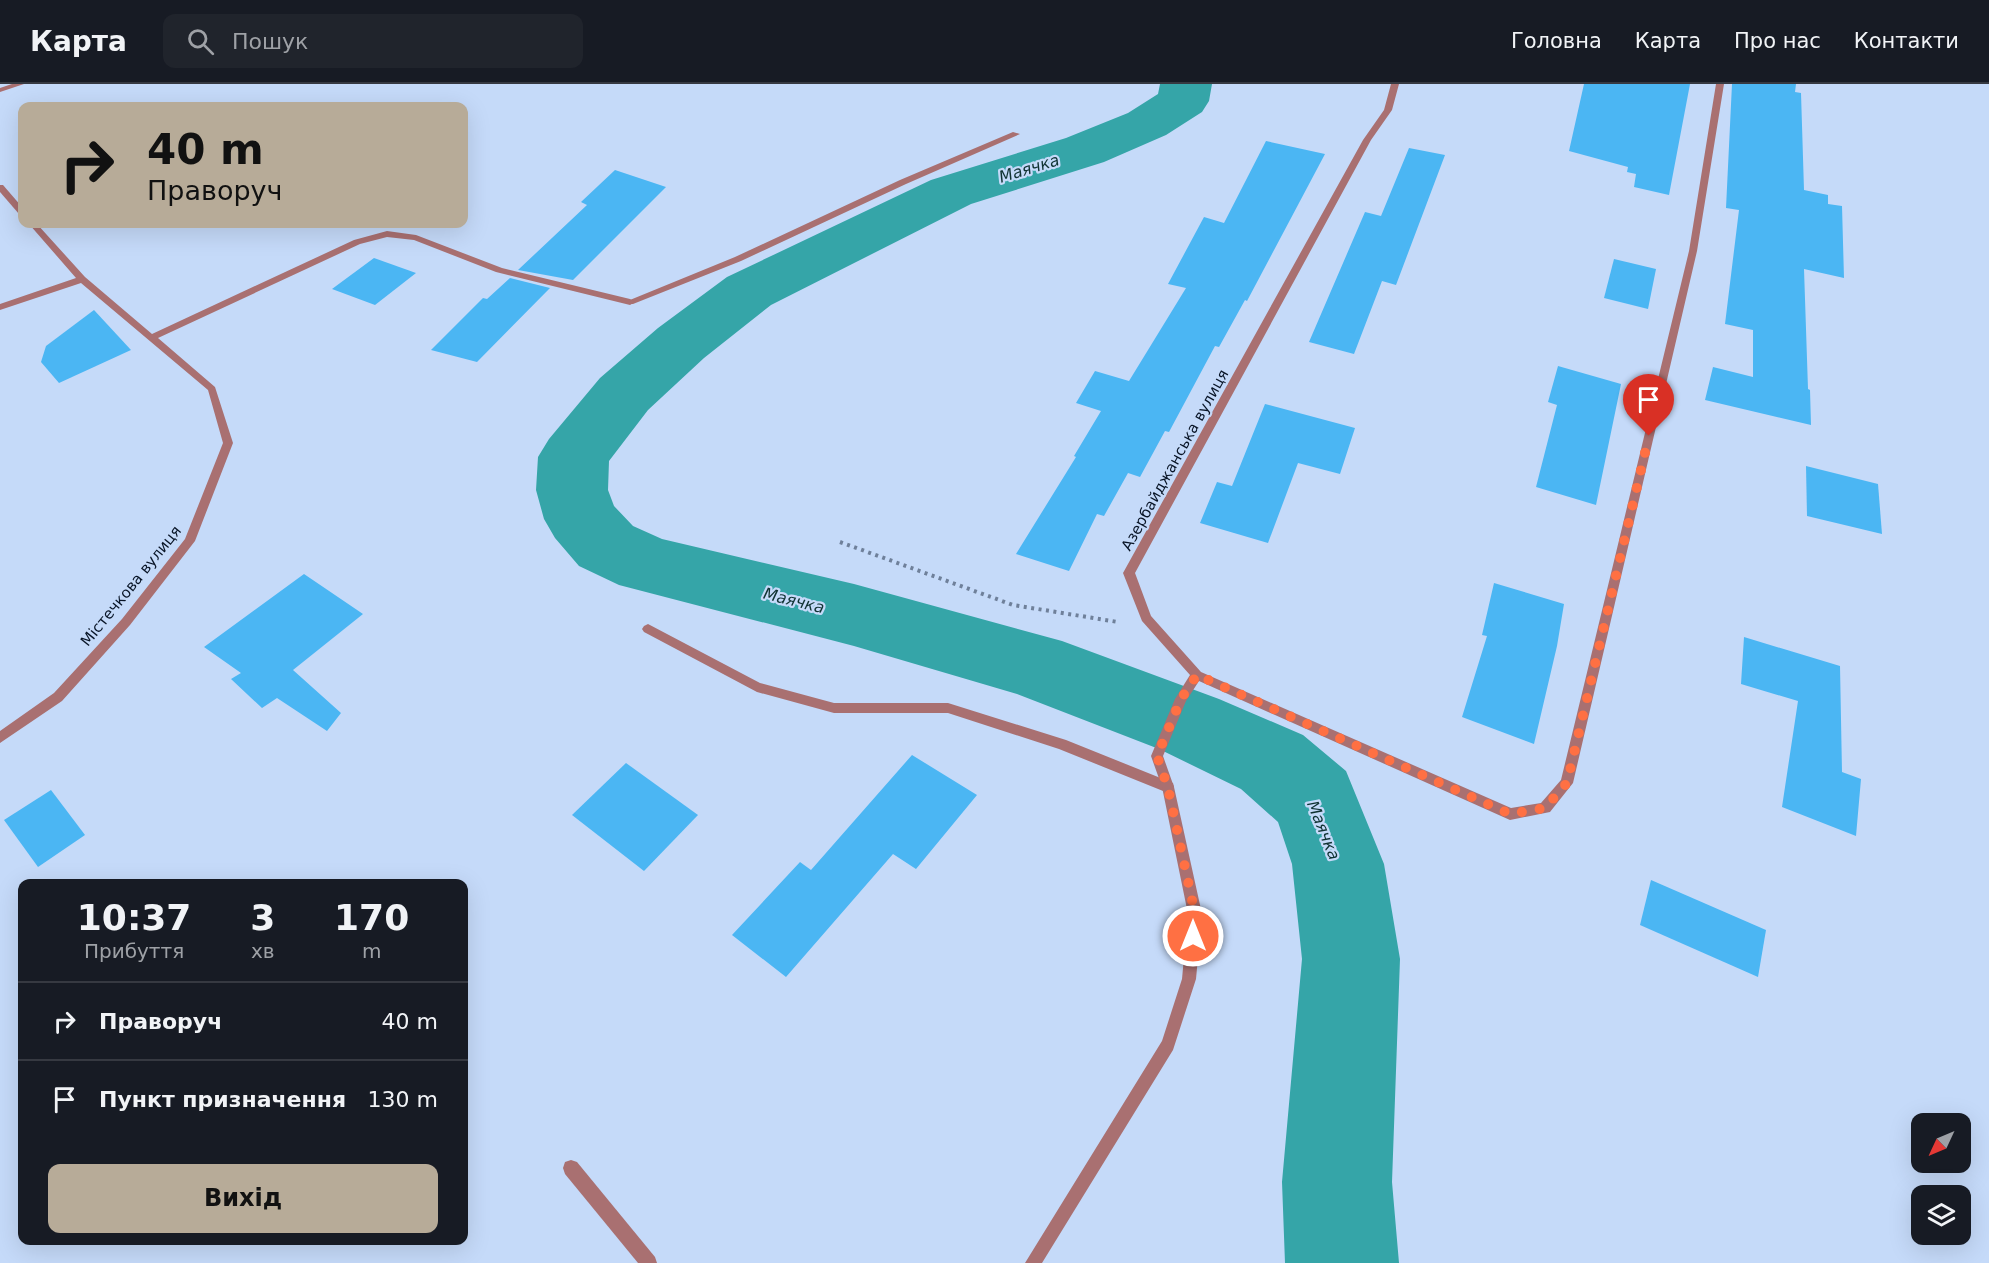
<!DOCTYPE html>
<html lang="uk">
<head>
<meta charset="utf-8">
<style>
  :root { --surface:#171b24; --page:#20242c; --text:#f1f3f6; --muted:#9ea1a6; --line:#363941; --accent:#b7ab98 }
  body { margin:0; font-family:"DejaVu Sans",sans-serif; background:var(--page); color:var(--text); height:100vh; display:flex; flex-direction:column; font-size:22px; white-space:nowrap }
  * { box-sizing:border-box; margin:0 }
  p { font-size:20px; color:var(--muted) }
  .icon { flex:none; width:33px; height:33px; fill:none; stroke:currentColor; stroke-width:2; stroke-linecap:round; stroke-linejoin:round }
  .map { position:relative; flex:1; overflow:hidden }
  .side { position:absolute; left:18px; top:795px; width:450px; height:366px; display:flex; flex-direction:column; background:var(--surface); border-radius:12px; box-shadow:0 6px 24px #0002 }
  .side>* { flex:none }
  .banner { position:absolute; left:18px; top:18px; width:450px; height:126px; border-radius:12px; box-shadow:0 6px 24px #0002; background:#b7ab98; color:#111; overflow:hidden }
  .needle { width:39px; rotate:226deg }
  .buttons { position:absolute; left:1911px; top:1029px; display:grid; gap:12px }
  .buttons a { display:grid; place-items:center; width:60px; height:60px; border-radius:12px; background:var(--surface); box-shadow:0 6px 24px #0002; font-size:30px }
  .pin { position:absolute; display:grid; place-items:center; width:51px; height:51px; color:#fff; margin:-62px -26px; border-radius:50% 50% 50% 0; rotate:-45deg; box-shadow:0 0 6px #0007 }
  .pin .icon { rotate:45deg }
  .me { position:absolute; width:66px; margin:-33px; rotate:0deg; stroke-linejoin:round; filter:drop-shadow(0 0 4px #0008) }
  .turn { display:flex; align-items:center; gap:21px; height:126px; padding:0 30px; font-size:27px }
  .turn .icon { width:78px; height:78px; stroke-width:2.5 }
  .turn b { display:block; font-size:42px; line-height:51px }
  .eta { display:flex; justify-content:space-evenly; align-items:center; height:102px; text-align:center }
  .eta b { font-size:36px; font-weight:800; line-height:42px }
  .cta { display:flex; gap:12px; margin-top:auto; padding:12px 30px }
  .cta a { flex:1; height:69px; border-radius:12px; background:var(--accent); color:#111; font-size:24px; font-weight:800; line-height:69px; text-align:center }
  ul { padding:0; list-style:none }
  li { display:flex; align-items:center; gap:18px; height:78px; padding:0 30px; border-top:2px solid var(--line) }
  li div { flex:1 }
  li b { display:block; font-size:22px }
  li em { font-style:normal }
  header { display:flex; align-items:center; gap:36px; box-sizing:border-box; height:84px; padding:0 30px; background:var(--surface); border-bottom:2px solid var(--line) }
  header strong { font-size:28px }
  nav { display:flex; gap:33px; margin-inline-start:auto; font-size:21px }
  .search { width:420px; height:54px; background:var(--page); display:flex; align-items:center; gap:15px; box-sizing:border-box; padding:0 21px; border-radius:12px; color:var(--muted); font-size:22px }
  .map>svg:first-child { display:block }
</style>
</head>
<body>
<header>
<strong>Карта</strong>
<div class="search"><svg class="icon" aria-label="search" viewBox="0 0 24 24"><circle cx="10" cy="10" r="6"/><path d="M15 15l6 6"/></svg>Пошук</div>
<nav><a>Головна</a><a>Карта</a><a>Про нас</a><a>Контакти</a></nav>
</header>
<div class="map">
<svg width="1989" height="1179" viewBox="0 0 1989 1179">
  <rect width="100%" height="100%" fill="#c5daf9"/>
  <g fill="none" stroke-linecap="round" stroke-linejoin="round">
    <!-- river -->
    <path fill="#35a5a8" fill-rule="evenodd" d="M1160,0H1212L1209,17L1202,28L1166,51L1104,78L971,120L771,221L704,274L648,326L609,377L608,406L614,422L633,442L662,455L854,500L1062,557L1219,615L1303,651L1346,687L1384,780L1400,875L1392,1098L1399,1179H1285L1282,1098L1302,875L1292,780L1278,738L1241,705L1159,665L1017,610L854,562L619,501L579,482L555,454L544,435L536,406L538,373L549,355L600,294L658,244L727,193L931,96L1066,54L1128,29L1158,10Z"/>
  </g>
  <!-- building -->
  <g fill="#4bb6f3">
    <path d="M1584,0H1690L1669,111L1634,103L1636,90L1627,88L1628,83L1569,67Z"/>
    <path d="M1732,0H1796L1795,8L1801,9L1804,106L1828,111V120L1842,122L1844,194L1804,185L1808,305L1810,306L1811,341L1705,316L1713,283L1753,293V246L1725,240L1739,126L1726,124Z"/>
    <path d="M1266,57L1325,70L1247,217L1245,216L1219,263L1215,262L1169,348L1165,347L1140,393L1128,389L1104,432L1097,430L1069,487L1016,470L1076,373L1074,372L1101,327L1076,319L1095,287L1129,297L1186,204L1168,200L1204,133L1224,139Z"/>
    <path d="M1409,64L1445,71L1396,201L1382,197L1354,270L1309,258L1365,128L1381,132Z"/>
    <path d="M615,86L666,103L573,196L518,186L587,121L581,118Z"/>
    <path d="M374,174L416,189L375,221L332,205Z"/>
    <path d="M1614,175L1656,185L1648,225L1604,214Z"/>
    <path d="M510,194L550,204L477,278L431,266L483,214L487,215Z"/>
    <path d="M94,226L131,266L59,299L41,278L46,262Z"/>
    <path d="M1558,282L1621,300L1596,421L1536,403L1557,321L1548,318Z"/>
    <path d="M1265,320L1355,344L1340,390L1298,379L1268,459L1200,439L1217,398L1232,402Z"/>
    <path d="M1806,382L1878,400L1882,450L1807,432Z"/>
    <path d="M304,490L363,530L293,586L341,629L327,647L277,614L262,624L231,595L241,589L204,563Z"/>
    <path d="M1494,499L1564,520L1557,562L1534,660L1462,633L1487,552L1482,551Z"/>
    <path d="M1744,553L1840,582L1842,688L1861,695L1856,752L1782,723L1798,617L1741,600Z"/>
    <path d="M912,671L977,711L916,785L893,770L786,893L732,851L800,778L811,786Z"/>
    <path d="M626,679L698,731L644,787L572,731Z"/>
    <path d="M51,706L85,751L38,783L4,736Z"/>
    <path d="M1651,796L1766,846L1758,893L1640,841Z"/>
  </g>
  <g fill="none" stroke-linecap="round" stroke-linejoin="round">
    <!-- path -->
    <path stroke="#6f809a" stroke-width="4" stroke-dasharray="3 4.5" stroke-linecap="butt" d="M840,458L1013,521L1118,538"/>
    <!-- lane -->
    <g fill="#a97071" fill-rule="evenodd">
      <path d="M1013,48L1020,50L906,100L741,177L633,220H627L625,218L735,173L900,96Z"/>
      <path d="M648,540L760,599L834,619H948L1066,656L1173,699L1174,703L1173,707L1168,709L1059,665L948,629H834L757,608L644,548L642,545L644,542Z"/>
      <path d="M571,1076L577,1078L655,1173L657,1179H638L565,1090L563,1084L565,1078Z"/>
    </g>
    <!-- street -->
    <g fill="#a97071" fill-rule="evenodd">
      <path d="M12,0H24L0,8V4Z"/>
      <path d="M1391,0H1399L1392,26L1371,56L1135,489L1151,532L1201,588L1511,724L1541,719L1561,696L1689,167L1716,0H1724L1697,167L1573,699L1550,728L1510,736L1199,597L1186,617L1163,672L1174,703L1202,830L1196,895L1173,966L1042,1179H1025L1162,957L1182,895L1188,830L1162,703L1151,672L1175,615L1190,591L1142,537L1123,489L1363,56L1384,26Z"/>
      <path d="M0,101H3L22,123V130H19L0,108Z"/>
      <path d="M29,140H37L85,193L152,250L354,156L387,147L416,151L502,184L630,215L635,218L630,221L496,188L414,156L387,153L360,160L158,254L215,303L233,359L195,457L130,541L62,617L0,659V647L54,609L122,535L185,455L223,359L208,306L81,199L0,226V220L76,194Z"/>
    </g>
  </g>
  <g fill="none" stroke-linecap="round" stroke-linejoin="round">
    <!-- route -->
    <path stroke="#ff7043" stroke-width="10" stroke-dasharray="0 18" d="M1193,852L1195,830L1168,704L1157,672L1181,615L1197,591L1510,730L1545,724L1567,699L1649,352"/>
  </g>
  <g text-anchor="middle" stroke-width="4.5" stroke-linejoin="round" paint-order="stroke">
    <!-- street labels -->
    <g font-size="15" fill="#081426" stroke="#c5daf9">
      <text transform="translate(1175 376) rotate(-61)" y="5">Азербайджанська вулиця</text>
      <text transform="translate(131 502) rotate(-51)" y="5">Містечкова вулиця</text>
    </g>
    <!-- water labels -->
    <g font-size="16" font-style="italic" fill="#103232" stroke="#c5daf9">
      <text transform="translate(1029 84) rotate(-17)" y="6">Маячка</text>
      <text transform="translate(794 516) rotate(14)" y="6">Маячка</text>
      <text transform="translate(1324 746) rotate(68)" y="6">Маячка</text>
    </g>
  </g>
</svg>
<div class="buttons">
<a><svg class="needle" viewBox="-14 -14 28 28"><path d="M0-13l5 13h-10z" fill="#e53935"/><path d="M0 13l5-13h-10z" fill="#9ea1a6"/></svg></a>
<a><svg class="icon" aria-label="layers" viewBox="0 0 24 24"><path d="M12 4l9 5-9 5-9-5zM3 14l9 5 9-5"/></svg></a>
</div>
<div class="pin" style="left:1649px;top:352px;background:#d93025"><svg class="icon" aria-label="arrive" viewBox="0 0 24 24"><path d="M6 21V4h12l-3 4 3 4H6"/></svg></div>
<svg class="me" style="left:1193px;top:852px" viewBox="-20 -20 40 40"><circle r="17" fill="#ff7043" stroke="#fff" stroke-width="3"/><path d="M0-11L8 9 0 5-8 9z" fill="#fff"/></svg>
<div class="banner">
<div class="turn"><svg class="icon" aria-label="right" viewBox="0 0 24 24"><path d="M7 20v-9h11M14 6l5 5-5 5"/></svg><div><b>40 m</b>Праворуч</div></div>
</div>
<section class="side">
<div class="eta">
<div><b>10:37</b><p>Прибуття</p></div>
<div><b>3</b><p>хв</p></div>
<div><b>170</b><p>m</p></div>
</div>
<ul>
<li><svg class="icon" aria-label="right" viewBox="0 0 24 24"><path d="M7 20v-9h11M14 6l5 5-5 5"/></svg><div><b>Праворуч</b></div><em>40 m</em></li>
<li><svg class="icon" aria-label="arrive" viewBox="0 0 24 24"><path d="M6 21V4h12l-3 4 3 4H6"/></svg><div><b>Пункт призначення</b></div><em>130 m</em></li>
</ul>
<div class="cta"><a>Вихід</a></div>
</section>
</div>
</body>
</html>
